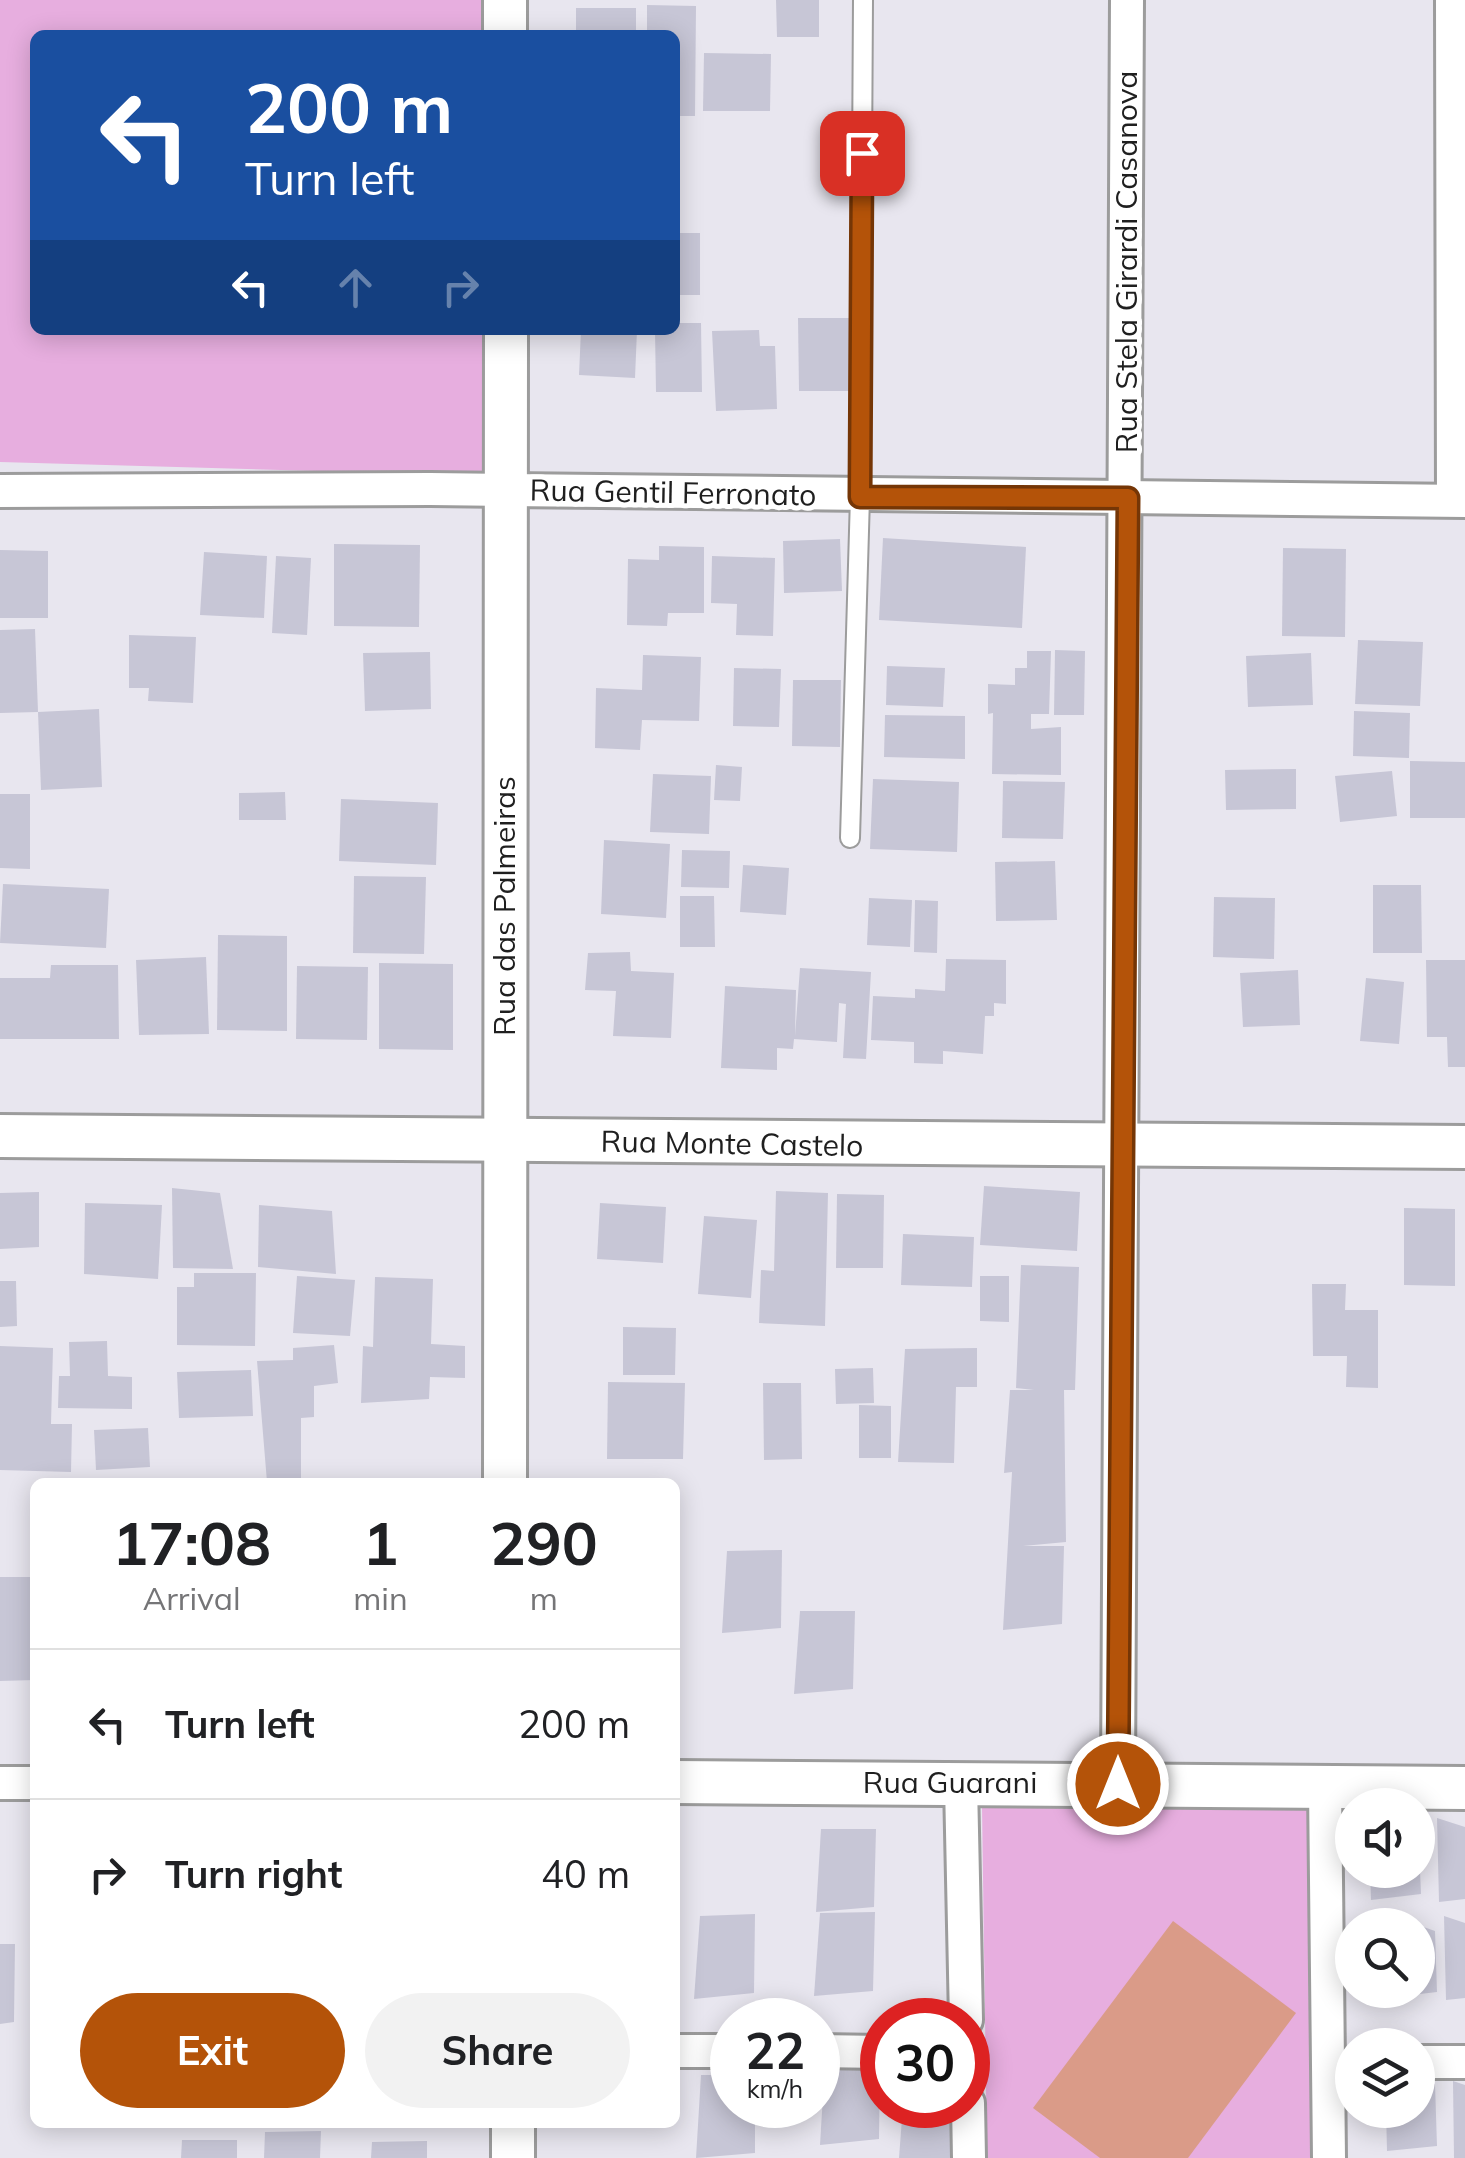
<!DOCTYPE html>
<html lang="en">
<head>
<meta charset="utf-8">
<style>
  :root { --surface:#fff; --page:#f2f2f2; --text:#202124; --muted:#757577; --line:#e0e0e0; --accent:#b45309 }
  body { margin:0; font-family:Mulish,sans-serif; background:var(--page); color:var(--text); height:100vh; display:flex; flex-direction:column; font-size:38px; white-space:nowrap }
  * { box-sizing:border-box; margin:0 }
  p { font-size:32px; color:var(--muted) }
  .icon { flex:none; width:55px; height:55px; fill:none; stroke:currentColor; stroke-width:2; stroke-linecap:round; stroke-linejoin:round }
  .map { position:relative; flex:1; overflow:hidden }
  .panel { position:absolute; left:30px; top:1478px; width:650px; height:650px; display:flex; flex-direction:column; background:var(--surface); border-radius:15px; box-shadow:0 5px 25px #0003 }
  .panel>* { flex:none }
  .hud { position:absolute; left:30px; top:30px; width:650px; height:305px; border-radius:15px; box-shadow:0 5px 25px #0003; background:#1a4fa0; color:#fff; overflow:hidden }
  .buttons { position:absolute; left:1335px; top:1788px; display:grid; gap:20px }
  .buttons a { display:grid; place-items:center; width:100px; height:100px; border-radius:50%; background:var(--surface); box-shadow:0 5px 25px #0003; font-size:50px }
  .speed { position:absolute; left:710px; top:1998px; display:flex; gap:20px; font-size:50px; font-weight:700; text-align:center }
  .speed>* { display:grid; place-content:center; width:130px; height:130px; border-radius:50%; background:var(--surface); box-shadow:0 5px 25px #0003; line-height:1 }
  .speed small { font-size:25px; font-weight:400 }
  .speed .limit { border:15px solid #d22; background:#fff; color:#111 }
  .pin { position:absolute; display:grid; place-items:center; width:85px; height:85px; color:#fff; margin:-42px; border-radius:20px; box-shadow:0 5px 15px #0006 }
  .me { position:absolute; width:110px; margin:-55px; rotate:0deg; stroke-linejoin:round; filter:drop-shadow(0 0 8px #0008) }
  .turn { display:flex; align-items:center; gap:35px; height:210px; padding:0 50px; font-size:45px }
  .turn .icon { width:130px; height:130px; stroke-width:2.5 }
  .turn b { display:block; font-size:70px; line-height:85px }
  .lanes { display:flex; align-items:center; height:95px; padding:0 50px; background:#0003; justify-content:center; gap:50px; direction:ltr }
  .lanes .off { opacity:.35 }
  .eta { display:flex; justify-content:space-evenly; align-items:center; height:170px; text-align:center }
  .eta b { font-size:60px; font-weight:700; line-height:70px }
  .cta { display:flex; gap:20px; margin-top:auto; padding:20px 50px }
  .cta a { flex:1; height:115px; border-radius:60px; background:var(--accent); color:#fff; font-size:40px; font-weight:700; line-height:115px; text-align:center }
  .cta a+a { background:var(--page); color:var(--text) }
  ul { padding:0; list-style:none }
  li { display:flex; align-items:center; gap:30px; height:150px; padding:0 50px; border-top:2px solid var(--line) }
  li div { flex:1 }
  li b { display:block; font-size:38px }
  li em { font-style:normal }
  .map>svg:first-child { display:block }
</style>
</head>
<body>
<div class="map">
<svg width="1465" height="2158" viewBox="0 0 1465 2158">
  <rect width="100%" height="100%" fill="#e8e6ef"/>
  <!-- grass -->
  <g fill="#e7aedf">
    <path d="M0,0H491V35H35V330H495L497,476L0,462Z"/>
    <path d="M1307,1803L1311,2158H987L982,1806Z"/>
  </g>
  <!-- pitch -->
  <path fill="#da9b88" d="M1173,1921L1296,2013L1188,2158H1100L1033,2108Z"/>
  <!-- building -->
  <g fill="#c7c6d6">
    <path d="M776,0H819V37H777Z"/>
    <path d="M647,5L696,6L695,116H675V35H647Z"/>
    <rect x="576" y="8" width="60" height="27"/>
    <path d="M704,53L771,54L770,111H703Z"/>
    <rect x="675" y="233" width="25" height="62"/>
    <path d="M798,318H850L851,391H799Z"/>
    <path d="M675,323H701L702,392H656L655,330H675Z"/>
    <path d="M581,330H637L635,378L579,375Z"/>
    <path d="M759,330L760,346H775L777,409L716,411L712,331Z"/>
    <path d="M883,538L1026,547L1022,628L879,620Z"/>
    <path d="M840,539L842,591L784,593L783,541Z"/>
    <path d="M334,544L420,545L419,627L334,626Z"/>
    <path d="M659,546L704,547V613H668L667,626L627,625L628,559L659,560Z"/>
    <path d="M1283,548L1346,549L1345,637L1282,636Z"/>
    <path d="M0,550L48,551V618H0Z"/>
    <path d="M204,552L267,556L264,618L200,615Z"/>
    <path d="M276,556L311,558L307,635L272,633Z"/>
    <path d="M712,556L775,558L773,636L736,635L737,604L711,603Z"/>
    <path d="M35,629L38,712L0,713V630Z"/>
    <path d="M129,635L196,637L193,703L148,701L149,688H129Z"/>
    <path d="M1358,640L1423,642L1420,706L1355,704Z"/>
    <path d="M1055,650L1085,651L1084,715H1054Z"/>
    <path d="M1027,651H1051L1049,714H1031V729L1061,727V775L992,774L993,713L988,714V684L1015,685V668H1027Z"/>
    <path d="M430,652L431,709L365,711L363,653Z"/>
    <path d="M1311,653L1313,705L1248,707L1246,656Z"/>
    <path d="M643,655L701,657L699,721L642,720L640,750L595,748L596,688L642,690Z"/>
    <path d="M887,666L945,668L943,707L886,705Z"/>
    <path d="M734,668L781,669L779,727L733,726Z"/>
    <path d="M793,680H841L840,747L792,746Z"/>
    <path d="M99,709L102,787L41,790L38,712Z"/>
    <path d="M1354,711L1410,713L1409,758L1353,756Z"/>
    <path d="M885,715L965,716V759L884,757Z"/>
    <path d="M1410,761L1465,762V818H1410Z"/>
    <path d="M716,765L742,767L740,801L714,800Z"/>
    <path d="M1296,769V809L1226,810L1225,770Z"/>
    <path d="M1392,771L1397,816L1340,822L1335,776Z"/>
    <path d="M653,774L711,776L709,834L650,832Z"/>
    <path d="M873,779L959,782L957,852L870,849Z"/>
    <path d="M1003,781L1065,782L1063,839L1002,838Z"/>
    <path d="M285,792L286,820H239V793Z"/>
    <path d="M0,794H30V869L0,868Z"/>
    <path d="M341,799L438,803L436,865L339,861Z"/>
    <path d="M604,840L670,844L666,918L601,914Z"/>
    <path d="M682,850L730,851L729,888L681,887Z"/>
    <path d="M1055,861L1057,920L996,921L995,862Z"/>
    <path d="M743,865L789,868L786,915L740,912Z"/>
    <path d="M354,876L426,877L424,954L353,953Z"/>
    <path d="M3,884L109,889L106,948L0,943Z"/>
    <path d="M1373,885H1421L1422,953H1373Z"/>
    <path d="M680,896H714L715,947H680Z"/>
    <path d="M1214,897L1275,898L1274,959L1213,957Z"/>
    <path d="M869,898L912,900L910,947L867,945Z"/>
    <path d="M915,900L938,901L937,953L914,952Z"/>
    <path d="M218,935L287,936V1031L217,1030Z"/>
    <path d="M630,952L631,971L674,973L671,1038L613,1036L616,991L585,990L588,953Z"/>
    <path d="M206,957L209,1034L139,1035L136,960Z"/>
    <path d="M946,959L1006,960V1004L994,1003V1016H985L983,1054L943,1051V1064L914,1063V1042L871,1040L873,996L915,998V989L945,991Z"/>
    <path d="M1426,960H1465V1067H1448L1447,1037H1427Z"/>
    <path d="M379,963L453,964V1050L379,1049Z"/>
    <path d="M51,965H118L119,1039H0V978H50Z"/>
    <path d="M297,966L368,967L367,1040L296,1039Z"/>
    <path d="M800,968L871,972L866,1059L843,1058L846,1004L839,1003L837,1042L794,1039L793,1049L777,1048V1070L721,1068L725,986L796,990L795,1036Z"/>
    <path d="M1298,970L1300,1025L1243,1027L1240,973Z"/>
    <path d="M1366,978L1404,982L1399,1044L1360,1041Z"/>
    <path d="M984,1186L1080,1192L1077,1251L980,1245Z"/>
    <path d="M172,1188L220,1193L233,1269L173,1268Z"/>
    <path d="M776,1191L828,1193L825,1326L759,1323L761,1270L774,1271Z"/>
    <path d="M39,1192V1247L0,1249V1193Z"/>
    <path d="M837,1194L884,1195L883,1268H836Z"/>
    <path d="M85,1203L162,1205L158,1279L84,1274Z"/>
    <path d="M600,1203L666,1207L663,1263L597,1259Z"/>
    <path d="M259,1205L332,1211L336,1274L258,1267Z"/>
    <path d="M1404,1208L1455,1209V1286L1404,1285Z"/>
    <path d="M704,1216L757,1220L751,1298L698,1294Z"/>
    <path d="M903,1234L974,1237L972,1287L901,1285Z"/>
    <path d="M1021,1265L1079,1267L1075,1390H1064L1066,1542L1023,1546H1064L1062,1624L1003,1630L1012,1472L1004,1473L1010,1390H1034L1016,1388Z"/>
    <path d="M194,1273H256L255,1346L177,1345V1287H194Z"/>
    <path d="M297,1276L355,1280L350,1336L293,1333Z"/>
    <path d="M980,1276H1009V1322L980,1321Z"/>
    <path d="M375,1277L433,1279L431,1344L465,1346V1378L430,1377L429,1399L361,1403L363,1346L373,1347Z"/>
    <path d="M0,1281H16L17,1326L0,1327Z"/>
    <path d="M1312,1284H1346L1345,1310H1378V1388L1346,1387L1347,1356H1313Z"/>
    <path d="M623,1327L676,1328L675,1375H623Z"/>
    <path d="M107,1341L108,1376L132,1377V1409L58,1408L59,1376H70L69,1342Z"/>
    <path d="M334,1345L338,1383L314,1386V1417L301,1418V1480L267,1482L257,1361L293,1360V1348Z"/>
    <path d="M0,1346L53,1348L51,1424H72L71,1472L0,1470Z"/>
    <path d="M977,1348V1387H956L954,1463L898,1462L905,1349Z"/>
    <path d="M873,1368L874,1403L836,1404L835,1369Z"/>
    <path d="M251,1370L253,1416L179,1418L177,1372Z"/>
    <path d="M608,1382L685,1383L683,1459H607Z"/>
    <path d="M763,1383H801L802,1459L764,1460Z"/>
    <path d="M859,1405L891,1406V1458H859Z"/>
    <path d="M148,1428L150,1467L96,1470L94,1430Z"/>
    <path d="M782,1550L781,1628L722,1633L727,1551Z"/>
    <path d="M0,1577H35V1680L0,1681Z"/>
    <path d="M800,1611H855L853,1689L794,1694Z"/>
    <path d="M1437,1818L1465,1827V1899L1439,1902Z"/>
    <path d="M821,1829H876L874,1907L816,1912Z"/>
    <path d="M1370,1870H1420L1421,1894L1371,1900Z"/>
    <path d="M875,1912L873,1991L814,1996L820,1913Z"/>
    <path d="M755,1914L754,1993L694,1999L700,1916Z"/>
    <path d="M1444,1916L1465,1923V1998L1446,2000Z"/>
    <path d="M1418,1925L1435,1931L1437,1992L1386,1998V1990H1418Z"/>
    <path d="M0,1944H15L14,2022L0,2024Z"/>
    <path d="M880,2061L879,2139L820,2145L825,2062Z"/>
    <path d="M701,2075H732V2105H755V2153L696,2158Z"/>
    <path d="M1418,2078L1435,2084L1437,2146L1387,2151L1386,2110H1418Z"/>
    <path d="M1453,2081L1465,2085V2158H1454Z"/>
    <path d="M903,2105H959L958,2158H899Z"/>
    <path d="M321,2131L320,2158H264L265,2132Z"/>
    <path d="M182,2140H237V2158H181Z"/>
    <path d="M427,2141V2158H371L372,2142Z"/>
  </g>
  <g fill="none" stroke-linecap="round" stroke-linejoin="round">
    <!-- service casing -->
    <g stroke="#9c9c9c" stroke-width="22">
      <path id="service" d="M850,838L860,497L863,0"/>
    </g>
    <!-- minor casing -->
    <g stroke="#9c9c9c" stroke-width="38">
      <g id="minor">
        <path d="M1452,0L1453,500"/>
        <path d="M0,491L430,489L1465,501"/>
        <path d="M0,1783H35"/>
        <path d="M1118,1783L1127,0"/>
        <path d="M961,1784L966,2020"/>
        <path d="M1325,1787L1329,2158"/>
        <path d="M675,2051H732"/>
        <path d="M818,2051L882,2052"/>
        <path d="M1418,2062H1465"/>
        <path d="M968,2103L969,2158"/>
      </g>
    </g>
    <!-- tertiary casing -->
    <g stroke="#9c9c9c" stroke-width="48">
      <g id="tertiary">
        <path d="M505,0V35"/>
        <path d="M0,1136L1465,1147"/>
        <path d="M505,1482L506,330"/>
        <path d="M675,1782L1465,1788"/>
        <path d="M513,2158V2122"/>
      </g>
    </g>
    <!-- service -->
    <use href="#service" stroke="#fff" stroke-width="18"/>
    <!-- minor -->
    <use href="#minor" stroke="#fff" stroke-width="32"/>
    <!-- tertiary -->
    <use href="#tertiary" stroke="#fff" stroke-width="42"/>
  </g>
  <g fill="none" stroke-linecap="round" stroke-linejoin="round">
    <!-- route casing -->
    <g stroke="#753606" stroke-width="25">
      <path id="route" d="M862,153L860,497L1128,498L1118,1784"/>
    </g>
    <!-- route -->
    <use href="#route" stroke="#b45309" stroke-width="18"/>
  </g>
  <g text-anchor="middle" stroke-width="10" stroke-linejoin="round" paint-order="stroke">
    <!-- street labels -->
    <g font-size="30" fill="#1f1f1f" stroke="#fff">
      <text transform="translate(1127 262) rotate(-90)" y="10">Rua Stela Girardi Casanova</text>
      <text transform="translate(673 493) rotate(1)" y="10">Rua Gentil Ferronato</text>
      <text transform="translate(505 906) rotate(-90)" y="10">Rua das Palmeiras</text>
      <text transform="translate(732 1144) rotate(1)" y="10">Rua Monte Castelo</text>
      <text x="950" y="1793">Rua Guarani</text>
    </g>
  </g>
</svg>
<div class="buttons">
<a><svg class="icon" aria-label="sound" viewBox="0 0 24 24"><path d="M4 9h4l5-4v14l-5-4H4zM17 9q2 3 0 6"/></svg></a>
<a><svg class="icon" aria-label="search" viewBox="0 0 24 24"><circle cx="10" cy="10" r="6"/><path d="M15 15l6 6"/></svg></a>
<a><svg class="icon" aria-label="layers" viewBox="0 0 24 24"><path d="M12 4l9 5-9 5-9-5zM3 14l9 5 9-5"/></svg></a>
</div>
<div class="speed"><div>22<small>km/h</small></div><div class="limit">30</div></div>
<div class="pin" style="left:862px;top:153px;background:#d93025"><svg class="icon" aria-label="arrive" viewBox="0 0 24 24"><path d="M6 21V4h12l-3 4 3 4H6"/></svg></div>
<svg class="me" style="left:1118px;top:1784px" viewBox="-20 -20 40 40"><circle r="17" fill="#b45309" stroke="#fff" stroke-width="3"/><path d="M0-11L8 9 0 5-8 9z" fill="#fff"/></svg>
<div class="hud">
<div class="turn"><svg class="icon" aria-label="left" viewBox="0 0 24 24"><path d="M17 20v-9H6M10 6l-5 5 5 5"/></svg><div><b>200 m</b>Turn left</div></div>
<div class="lanes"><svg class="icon" aria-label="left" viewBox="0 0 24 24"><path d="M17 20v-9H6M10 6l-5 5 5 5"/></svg><svg class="icon off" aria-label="ahead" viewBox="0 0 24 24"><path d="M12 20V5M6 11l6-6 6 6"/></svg><svg class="icon off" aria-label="right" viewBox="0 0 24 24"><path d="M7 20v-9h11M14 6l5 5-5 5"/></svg></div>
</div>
<section class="panel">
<div class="eta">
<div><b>17:08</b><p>Arrival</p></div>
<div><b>1</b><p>min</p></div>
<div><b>290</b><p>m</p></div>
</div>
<ul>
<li><svg class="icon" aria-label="left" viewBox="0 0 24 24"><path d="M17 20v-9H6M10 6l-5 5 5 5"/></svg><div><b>Turn left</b></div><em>200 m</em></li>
<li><svg class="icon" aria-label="right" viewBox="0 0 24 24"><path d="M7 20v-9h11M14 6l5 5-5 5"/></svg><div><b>Turn right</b></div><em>40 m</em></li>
</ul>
<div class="cta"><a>Exit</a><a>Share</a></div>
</section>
</div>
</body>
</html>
